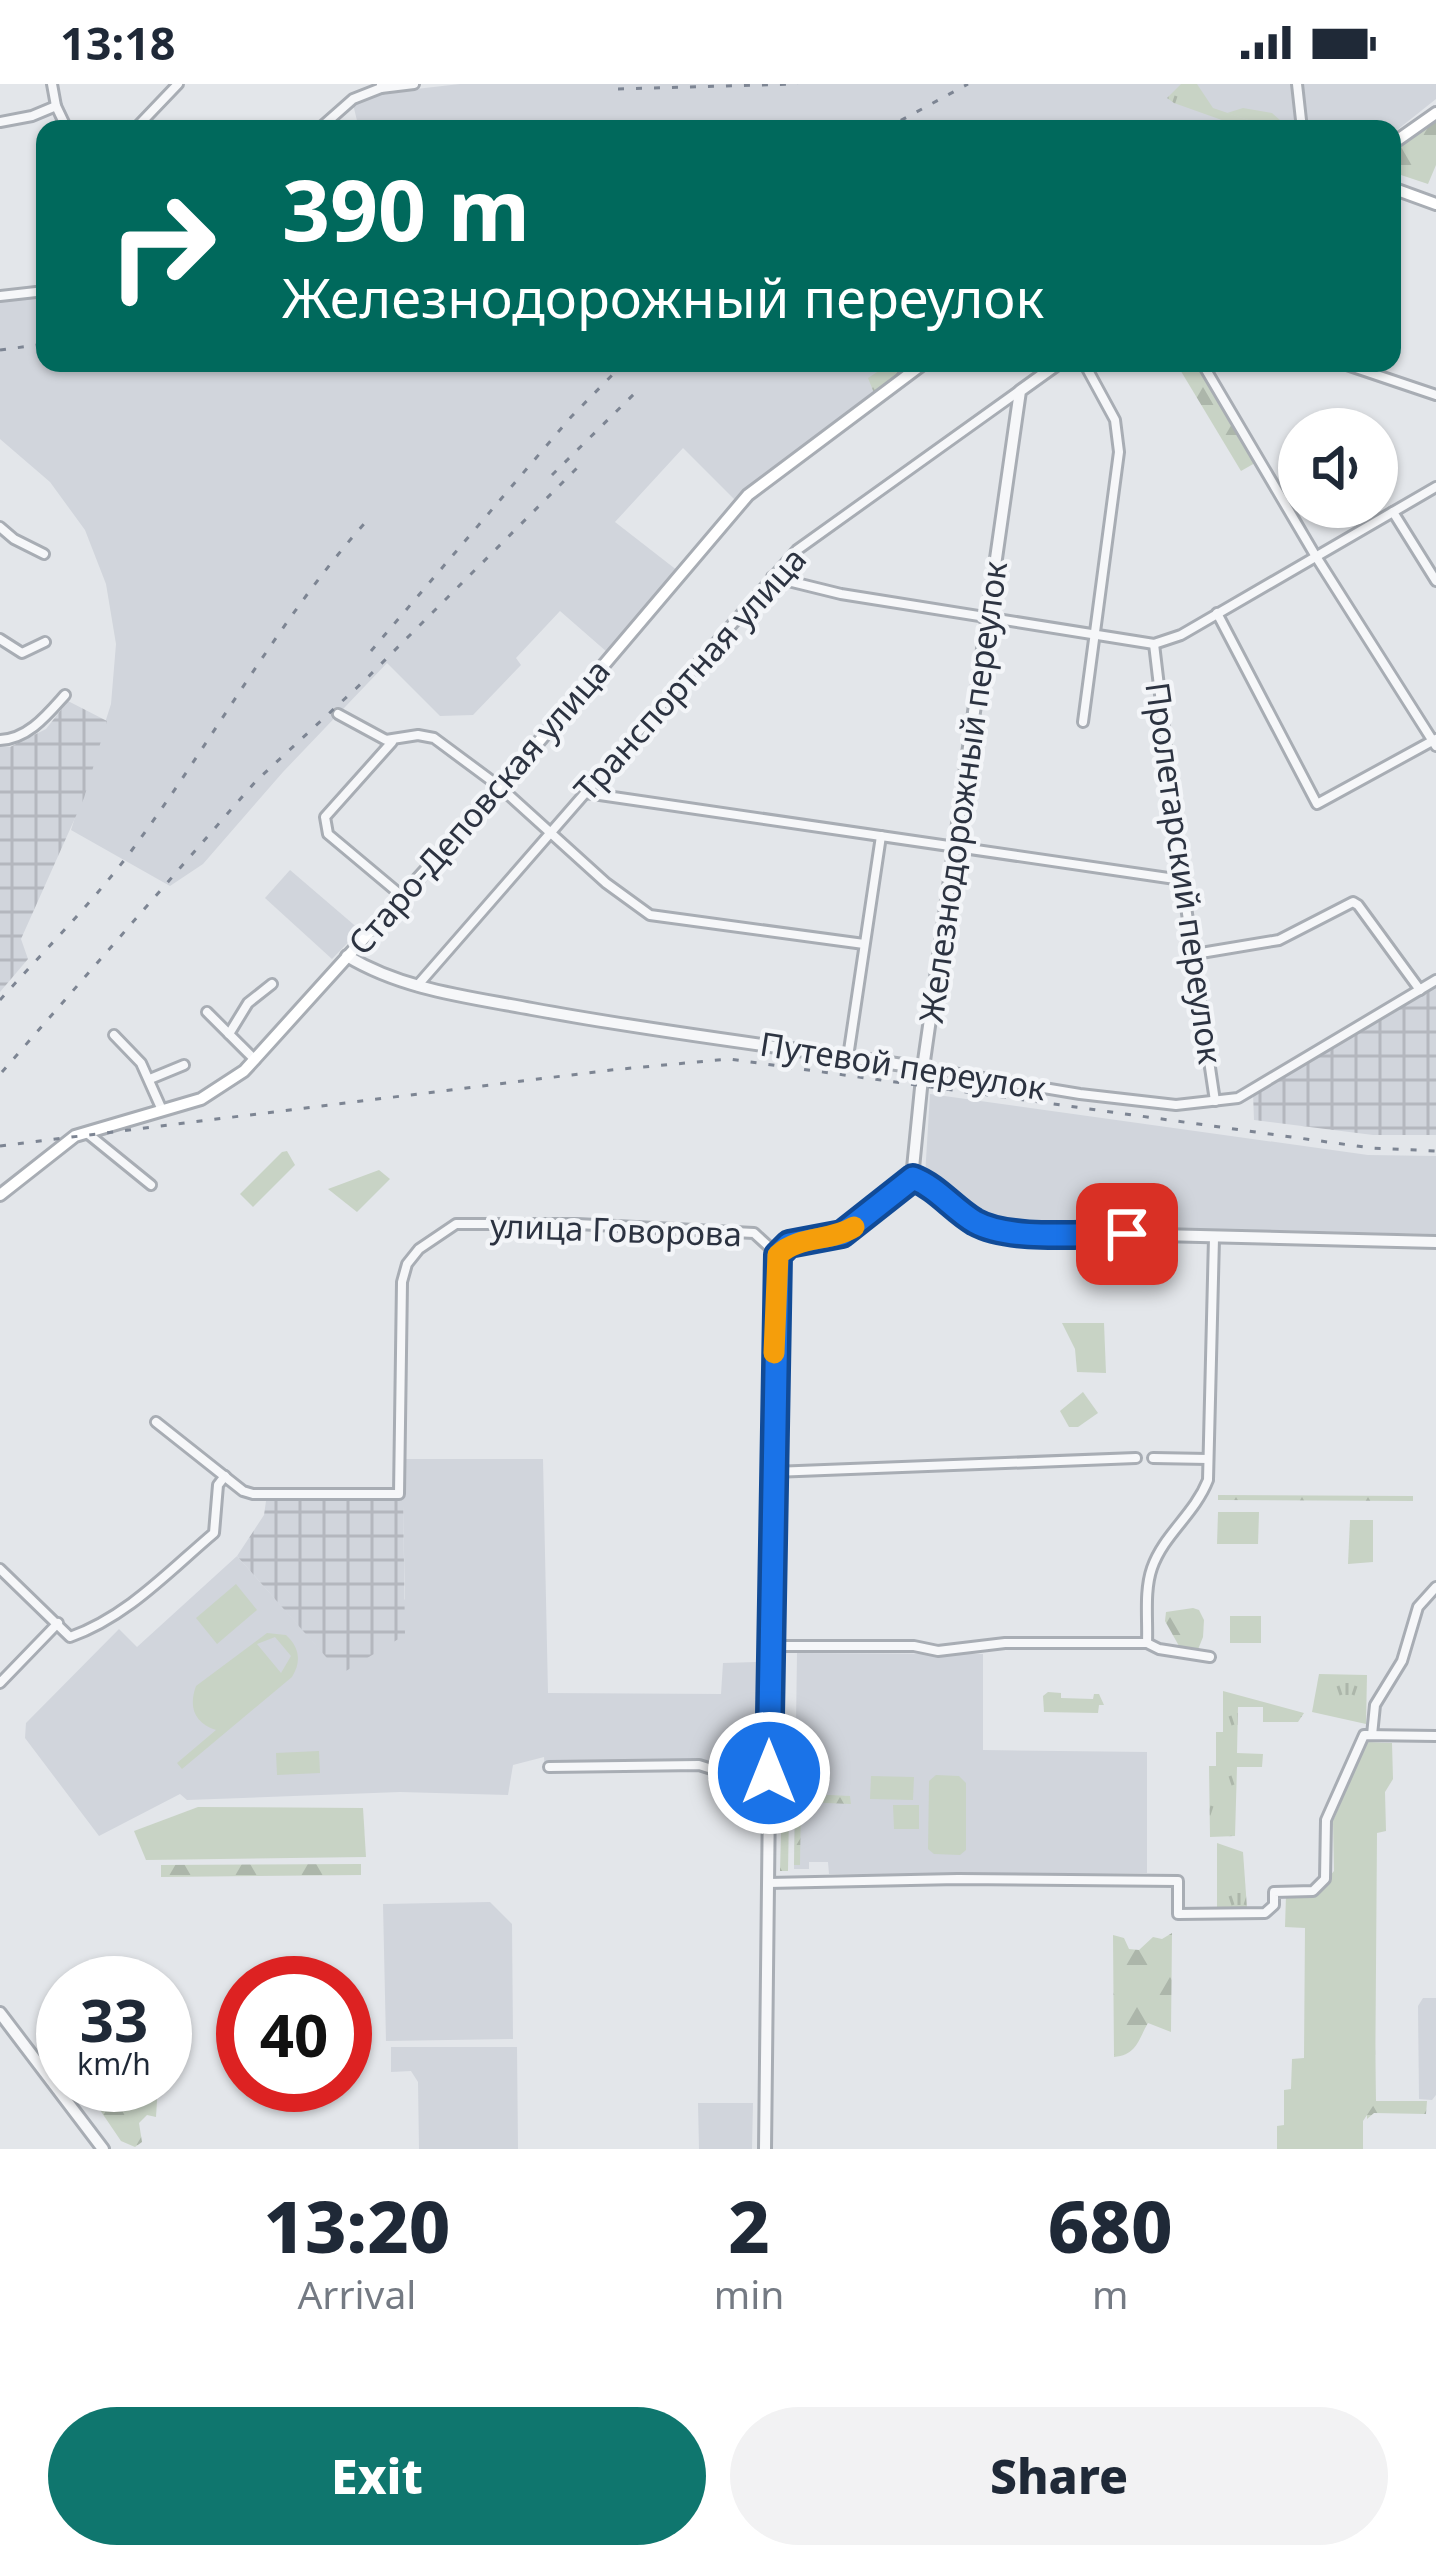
<!DOCTYPE html>
<html lang="en">
<head>
<meta charset="utf-8">
<style>
  :root { --surface:#fff; --page:#f2f2f3; --text:#1f2937; --muted:#747a83; --accent:#0f766e }
  body { margin:0; font-family:"Noto Sans",sans-serif; background:var(--page); color:var(--text); height:100vh; display:flex; flex-direction:column; font-size:45px; white-space:nowrap }
  * { box-sizing:border-box; margin:0 }
  p { font-size:39px; color:var(--muted) }
  .icon { flex:none; width:66px; height:66px; fill:none; stroke:currentColor; stroke-width:2; stroke-linecap:round; stroke-linejoin:round }
  .map { position:relative; height:2065px; overflow:hidden }
  .panel { display:flex; flex-direction:column; background:var(--surface); flex:1 }
  .panel>* { flex:none }
  .hud { position:absolute; left:36px; top:36px; width:1365px; height:252px; border-radius:24px; box-shadow:0 3px 9px #0004; background:#00695c; color:#fff; overflow:hidden }
  .tools { position:absolute; left:1278px; top:324px; display:grid; gap:24px }
  .tools a { display:grid; place-items:center; width:120px; height:120px; border-radius:50%; background:var(--surface); box-shadow:0 3px 9px #0004; font-size:60px }
  .speed { position:absolute; left:36px; top:1872px; display:flex; gap:24px; font-size:60px; font-weight:700; text-align:center }
  .speed>* { display:grid; place-content:center; width:156px; height:156px; border-radius:50%; background:var(--surface); box-shadow:0 3px 9px #0004; line-height:1 }
  .speed small { font-size:30px; font-weight:400 }
  .speed .limit { border:18px solid #d22; background:#fff; color:#111 }
  .pin { position:absolute; display:grid; place-items:center; width:102px; height:102px; color:#fff; margin:-51px; border-radius:24px; box-shadow:0 6px 18px #0006 }
  .me { position:absolute; width:132px; margin:-66px; rotate:0deg; stroke-linejoin:round; filter:drop-shadow(0 0 9px #0008) }
  .turn { display:flex; align-items:center; gap:42px; height:252px; padding:0 48px; font-size:54px }
  .turn .icon { width:156px; height:156px; stroke-width:2.5 }
  .turn b { display:block; font-size:84px; line-height:102px }
  .eta { display:flex; justify-content:space-evenly; align-items:center; height:204px; text-align:center }
  .eta b { font-size:72px; font-weight:800; line-height:84px }
  .action { display:flex; gap:24px; margin-top:auto; padding:24px 48px }
  .action a { flex:1; height:138px; border-radius:72px; background:var(--accent); color:#fff; font-size:48px; font-weight:800; line-height:138px; text-align:center }
  .action a+a { background:var(--page); color:var(--text) }
  .status { display:flex; justify-content:space-between; align-items:center; height:84px; padding:0 60px; background:var(--surface); direction:ltr }
  .status svg { height:33px; fill:currentColor }
  .map>svg:first-child { display:block }
</style>
</head>
<body>
<div class="status"><b>13:18</b><svg viewBox="0 0 49 12"><path d="M0 12V9h3v3zM5 12V6h3v6zM10 12V3h3v9zM15 12V0h3v12zM26 1h20v11H26zM47 4h2v5h-2z"/></svg></div>
<div class="map">
<svg width="1436" height="2065" viewBox="0 0 1436 2065">
  <defs>
    <pattern id="industrial-grid" width="8" height="8" patternUnits="userSpaceOnUse" patternTransform="scale(3)"><rect width="8" height="8" fill="#d1d5dc"/><path d="M0 4h8M4 0v8" fill="none" stroke="#b4b7be"/></pattern>
    <pattern id="grass-tufts" width="24" height="20" patternUnits="userSpaceOnUse" patternTransform="scale(3)"><rect width="24" height="20" fill="#c8d3c5"/><path d="M3 7l-1-3M5 7V3M7 7l1-3M15 17l-1-3M17 17v-4M19 17l1-3" fill="none" stroke="#acb6aa"/></pattern>
    <pattern id="forest-firs" width="22" height="20" patternUnits="userSpaceOnUse" patternTransform="scale(3)"><rect width="22" height="20" fill="#c8d3c5"/><path d="M5 1l3.5 6h-7zM16 11l3.5 6h-7z" fill="#acb6aa"/></pattern>
  </defs>
  <rect width="100%" height="100%" fill="#e3e6ea"/>
  <!-- built -->
  <g fill="#d1d5dc">
    <path d="M460,0H1436V15L1392,50V45H359L353,20L381,9Z"/>
    <path d="M45,211V279H916L769,386L736,417L683,364L615,438L678,487L607,568L560,527L516,574L521,581L473,631L440,632L387,579L283,688L203,780L170,802L71,746L111,620L116,560L106,500L85,446L50,398L0,355V217Z"/>
    <path d="M290,786L360,846L332,875L265,814Z"/>
    <path d="M930,1010L1368,1071L1436,1072V1150L1221,1145L1195,1148L1001,1141L976,1131L925,1092Z"/>
    <path d="M402,1375H543L548,1609L721,1610L723,1579L756,1578V1684L545,1689L544,1673L513,1681L508,1711L400,1708L187,1716L180,1710L99,1752L25,1654L26,1639L119,1545L137,1563L237,1472L341,1589L405,1515Z"/>
    <path d="M797,1569L983,1570V1666L1147,1668V1789L829,1790L828,1778H809V1785H794Z"/>
    <path d="M490,1818L512,1840L513,1955L386,1957L383,1820Z"/>
    <path d="M1423,1914H1436V2011L1432,2016L1419,2015L1418,1922Z"/>
    <path d="M391,1963H517L518,2065H419L418,1998L411,1987L391,1988Z"/>
    <path d="M698,2019H753L752,2065H699Z"/>
  </g>
  <!-- industrial -->
  <g fill="url(#industrial-grid)">
    <path d="M68,617L107,637L84,714L21,855L28,875L0,908V662L10,663L46,645Z"/>
    <path d="M1436,900V1051H1373L1254,1036L1253,1009Z"/>
    <path d="M403,1411L405,1551L341,1590L237,1472L264,1431L266,1417Z"/>
  </g>
  <!-- grass -->
  <g fill="url(#grass-tufts)">
    <path d="M1181,0H1197L1213,24L1275,45H1247L1174,19L1167,14Z"/>
    <path d="M1319,1590L1367,1591L1366,1640L1312,1628Z"/>
    <path d="M1223,1607L1304,1629L1298,1638H1263V1623H1238L1237,1669L1263,1670L1262,1683H1237L1235,1752L1210,1753L1209,1682H1216V1648H1223Z"/>
    <path d="M1217,1759L1243,1768L1247,1824L1217,1825Z"/>
  </g>
  <!-- forest -->
  <g fill="url(#forest-firs)">
    <path d="M1243,24L1272,29L1290,45H1275L1227,29Z"/>
    <path d="M1436,36V81L1428,100L1395,89L1398,65Z"/>
    <path d="M891,279H916L874,309L868,294Z"/>
    <path d="M1176,279H1196L1255,379L1241,387Z"/>
    <path d="M1218,1411L1413,1412V1417L1218,1416Z"/>
    <path d="M1193,1524L1199,1526L1204,1536L1203,1553L1197,1568L1179,1562L1165,1537L1166,1528Z"/>
    <path d="M796,1673H823V1680H809V1710L850,1712L851,1720L801,1718L800,1781H794Z"/>
    <path d="M783,1674H790L788,1787H780Z"/>
    <path d="M361,1780V1791L161,1793V1781Z"/>
    <path d="M1172,1849L1171,1948L1148,1939C1138,1956 1137,1971 1114,1973L1113,1851L1124,1854L1129,1865L1139,1866L1153,1853L1162,1855Z"/>
    <path d="M1375,1959L1376,2017H1427L1426,2030L1374,2029L1367,2035V1965Z"/>
    <path d="M83,2001H158L156,2033L147,2031L139,2039L142,2058L135,2063L121,2057Z"/>
  </g>
  <!-- park -->
  <g fill="#c8d3c5" fill-rule="evenodd">
    <path d="M287,1067L295,1081L253,1123L240,1110L282,1068Z"/>
    <path d="M379,1086L390,1095L357,1128L328,1105Z"/>
    <path d="M1062,1239H1104L1106,1289L1077,1288L1075,1265Z"/>
    <path d="M1083,1308L1098,1329L1078,1343H1069L1060,1327Z"/>
    <path d="M1218,1428H1259L1258,1460H1217Z"/>
    <path d="M1350,1436H1373V1478L1348,1480Z"/>
    <path d="M236,1500L257,1526L217,1560L196,1534Z"/>
    <rect x="1230" y="1532" width="31" height="27"/>
    <path d="M267,1549L286,1551C299,1563 302,1577 292,1593L182,1685L177,1679L216,1646C195,1639 188,1624 196,1602ZM275,1553L291,1572L281,1589L257,1560Z"/>
    <path d="M1048,1608L1061,1609V1614L1093,1615L1094,1610H1099L1104,1621H1099L1098,1629L1044,1628L1043,1612Z"/>
    <path d="M1367,1658L1392,1659L1393,1695L1385,1708L1386,1747L1377,1749L1375,2019L1363,2037V2065H1277V2042L1284,2041V2006L1291,2005L1292,1975L1304,1974L1305,1844L1285,1843L1286,1811L1313,1812L1334,1787L1333,1737Z"/>
    <path d="M319,1667L320,1689L277,1691L276,1669Z"/>
    <path d="M936,1691L959,1692L966,1699V1766L960,1771L934,1770L928,1765L929,1697Z"/>
    <path d="M871,1692L914,1693L913,1716L870,1715Z"/>
    <path d="M893,1721H919V1745H894Z"/>
    <path d="M198,1723L363,1724L366,1773L146,1776L134,1747Z"/>
  </g>
  <g fill="none" stroke-linecap="round" stroke-linejoin="round">
    <!-- minor casing -->
    <g stroke="#a8adb4" stroke-width="14">
      <g id="minor">
        <path d="M52,0L56,22L67,45"/>
        <path d="M1297,0L1302,45"/>
        <path d="M381,4L414,0"/>
        <path d="M0,38L32,32L56,22"/>
        <path d="M135,45L178,0"/>
        <path d="M319,45L353,15L381,4V0"/>
        <path d="M0,212L45,207"/>
        <path d="M1202,279L1315,471L1436,662"/>
        <path d="M1341,279L1436,311"/>
        <path d="M1393,428L1436,497"/>
        <path d="M0,443L14,455L44,470"/>
        <path d="M772,493L841,510L1154,560L1181,551L1436,403"/>
        <path d="M1217,529L1317,720L1436,655"/>
        <path d="M0,555L22,569L45,558"/>
        <path d="M1154,560L1182,796L1215,1017"/>
        <path d="M338,630L386,656L418,651L434,654L500,703L606,799L650,831L864,860"/>
        <path d="M1083,638L1119,368L1115,336L1084,279"/>
        <path d="M0,656C28,655 47,631 65,611"/>
        <path d="M392,658L325,733L328,750L402,812"/>
        <path d="M586,709L1182,796"/>
        <path d="M1195,870L1279,856L1353,818L1358,821L1420,906"/>
        <path d="M417,902L797,466L1019,307"/>
        <path d="M207,928L255,976"/>
        <path d="M229,950L248,919L272,900"/>
        <path d="M114,951L141,979L162,1026"/>
        <path d="M848,973L881,752"/>
        <path d="M923,984L1080,1010L1176,1021L1238,1014L1436,896"/>
        <path d="M150,995L184,981"/>
        <path d="M87,1049L151,1101"/>
        <path d="M156,1338L243,1407L253,1410H399L402,1198L407,1180L419,1165L456,1140H577L754,1149L778,1171"/>
        <path d="M1153,1374L1208,1375"/>
        <path d="M773,1388L1136,1374"/>
        <path d="M0,1485L70,1553C127,1533 169,1487 214,1449L218,1401L225,1392"/>
        <path d="M1147,1559C1148,1535 1144,1507 1152,1484C1164,1450 1194,1431 1208,1396L1214,1154"/>
        <path d="M771,1562H914L938,1567L1005,1559H1147L1159,1565L1210,1573"/>
        <path d="M0,1599L58,1539"/>
        <path d="M1372,1651L1375,1621L1402,1577L1418,1523L1436,1503"/>
        <path d="M549,1683L699,1681L718,1687L769,1689"/>
        <path d="M768,1799L958,1795L1178,1797V1830L1265,1829L1274,1821V1808L1313,1807L1325,1795L1326,1736L1364,1651L1436,1652"/>
      </g>
    </g>
    <!-- tertiary casing -->
    <g stroke="#a8adb4" stroke-width="16">
      <g id="tertiary">
        <path d="M347,872C403,906 469,913 532,925C661,949 792,964 923,984"/>
        <path d="M912,1094C946,1106 966,1137 1001,1147L1436,1158"/>
        <path d="M0,1929L103,2065"/>
        <path d="M765,2065L775,1185L778,1171L789,1160L842,1150L912,1094L923,984L1020,307L1059,279"/>
      </g>
    </g>
    <!-- secondary casing -->
    <g stroke="#a8adb4" stroke-width="16">
      <g id="secondary">
        <path d="M1392,60L1436,29"/>
        <path d="M1392,104L1436,120"/>
        <path d="M0,1111L75,1052L201,1015L244,987L491,714L748,411L924,279"/>
      </g>
    </g>
    <!-- minor -->
    <use href="#minor" stroke="#f6f7f9" stroke-width="8"/>
    <!-- tertiary -->
    <use href="#tertiary" stroke="#f6f7f9" stroke-width="10"/>
    <!-- secondary -->
    <use href="#secondary" stroke="#fff" stroke-width="10"/>
    <!-- rail -->
    <g stroke="#7d8593" stroke-width="3" stroke-dasharray="6 12" stroke-linecap="butt">
      <path d="M618,5L798,0"/>
      <path d="M885,45L968,0"/>
      <path d="M0,266L45,260"/>
      <path d="M552,391L641,303"/>
      <path d="M371,567L571,333L624,279"/>
      <path d="M0,916C43,868 90,821 129,770C212,659 277,536 371,432"/>
      <path d="M2,988L256,697L364,597L577,384"/>
      <path d="M0,1062L611,986L729,975L1371,1064L1436,1067"/>
    </g>
  </g>
  <g fill="none" stroke-linecap="round" stroke-linejoin="round">
    <!-- route casing -->
    <g stroke="#114b97" stroke-width="30">
      <path id="route" d="M769,1689L778,1171L789,1160L842,1150L913,1094C937,1103 953,1125 975,1138C1011,1158 1086,1149 1127,1150"/>
    </g>
    <!-- route -->
    <use href="#route" stroke="#1a73e8" stroke-width="21"/>
    <!-- slow -->
    <path stroke="#f59e0b" stroke-width="21" d="M774,1269L778,1171C799,1151 830,1158 854,1143"/>
  </g>
  <g text-anchor="middle" stroke-width="9" stroke-linejoin="round" paint-order="stroke">
    <!-- street labels -->
    <g font-size="33" fill="#2c3341" stroke="#f3f5f8">
      <text transform="translate(690 590) rotate(-48)" y="12">Транспортная улица</text>
      <text transform="translate(963 708) rotate(-82)" y="12">Железнодорожный переулок</text>
      <text transform="translate(479 723) rotate(-49)" y="12">Старо-Деповская улица</text>
      <text transform="translate(1184 789) rotate(82)" y="12">Пролетарский переулок</text>
      <text transform="translate(903 982) rotate(9)" y="12">Путевой переулок</text>
      <text transform="translate(616 1146) rotate(2)" y="12">улица Говорова</text>
    </g>
  </g>
</svg>
<div class="tools">
<a><svg class="icon" aria-label="sound" viewBox="0 0 24 24"><path d="M4 9h4l5-4v14l-5-4H4zM17 9q2 3 0 6"/></svg></a>
</div>
<div class="speed"><div>33<small>km/h</small></div><div class="limit">40</div></div>
<div class="pin" style="left:1127px;top:1150px;background:#d93025"><svg class="icon" aria-label="arrive" viewBox="0 0 24 24"><path d="M6 21V4h12l-3 4 3 4H6"/></svg></div>
<svg class="me" style="left:769px;top:1689px" viewBox="-20 -20 40 40"><circle r="17" fill="#1a73e8" stroke="#fff" stroke-width="3"/><path d="M0-11L8 9 0 5-8 9z" fill="#fff"/></svg>
<div class="hud">
<div class="turn"><svg class="icon" aria-label="right" viewBox="0 0 24 24"><path d="M7 20v-9h11M14 6l5 5-5 5"/></svg><div><b>390 m</b>Железнодорожный переулок</div></div>
</div>
</div>
<section class="panel">
<div class="eta">
<div><b>13:20</b><p>Arrival</p></div>
<div><b>2</b><p>min</p></div>
<div><b>680</b><p>m</p></div>
</div>
<div class="action"><a>Exit</a><a>Share</a></div>
</section>
</body>
</html>
